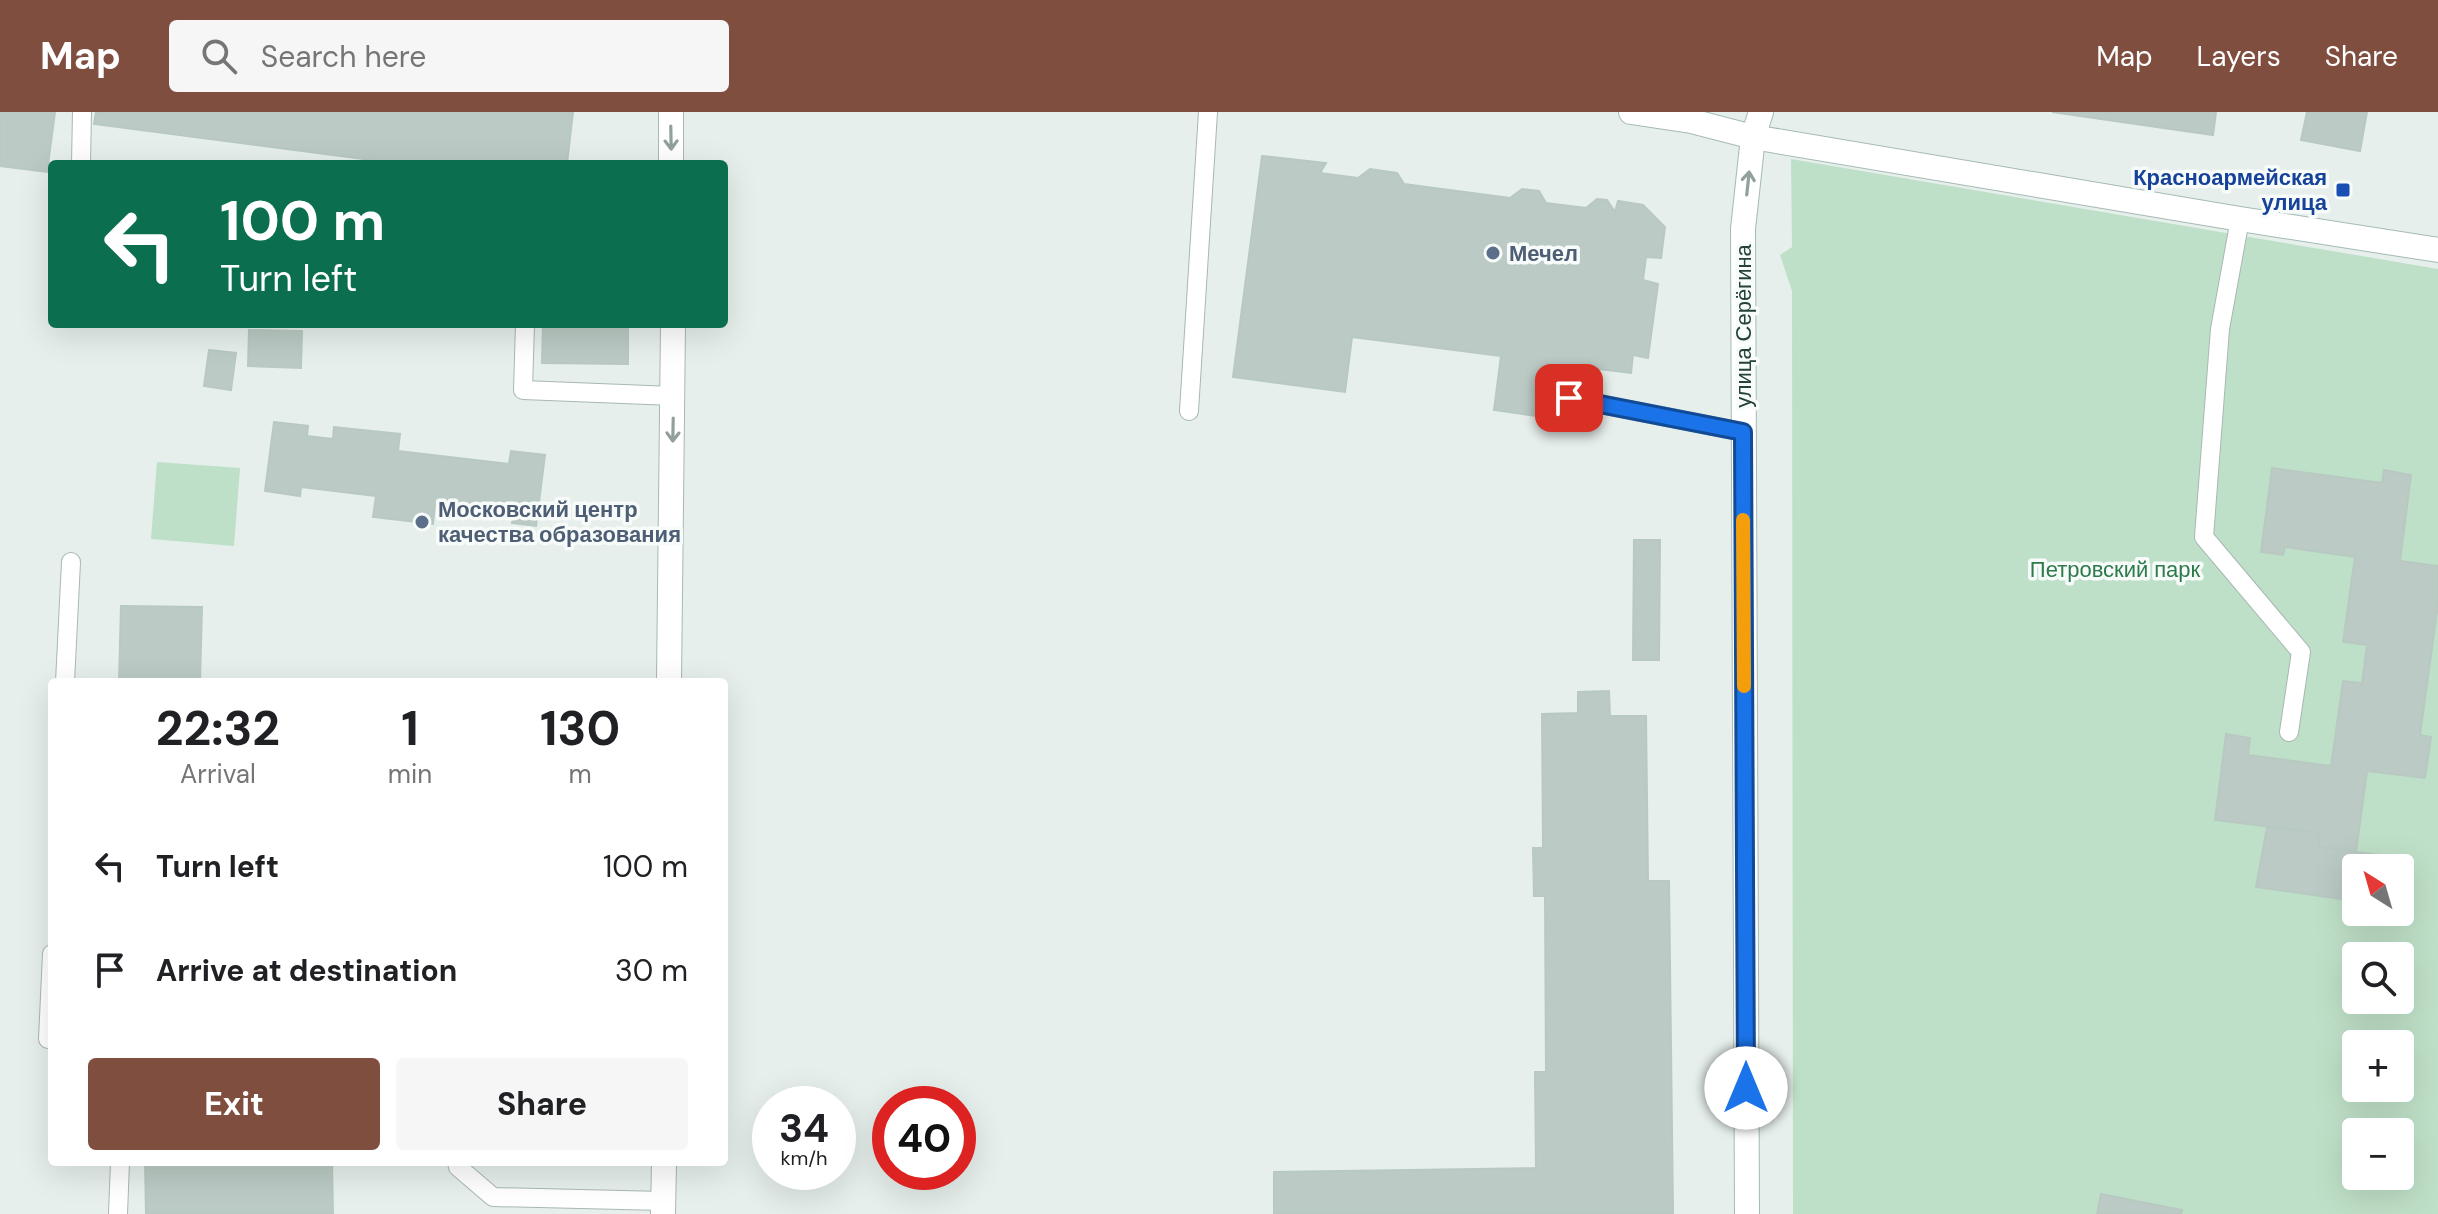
<!DOCTYPE html>
<html lang="en">
<head>
<meta charset="utf-8">
<style>
  :root { --surface:#fff; --page:#f6f6f6; --text:#202124; --muted:#757577; --accent:#7f4e3f }
  body { margin:0; font-family:"DM Sans",sans-serif; background:var(--page); color:var(--text); height:100vh; display:flex; flex-direction:column; font-size:30px; white-space:nowrap }
  * { box-sizing:border-box; margin:0 }
  p { font-size:26px; color:var(--muted) }
  .icon { flex:none; width:44px; height:44px; fill:none; stroke:currentColor; stroke-width:2; stroke-linecap:round; stroke-linejoin:round }
  .map { position:relative; flex:1; overflow:hidden }
  .side { position:absolute; left:48px; top:566px; width:680px; height:488px; display:flex; flex-direction:column; background:var(--surface); border-radius:8px; box-shadow:0 8px 32px #0002 }
  .side>* { flex:none }
  .top-card { position:absolute; left:48px; top:48px; width:680px; height:168px; border-radius:8px; box-shadow:0 8px 32px #0002; background:#0b6e4f; color:#fff; overflow:hidden }
  .needle { width:52px; rotate:323deg }
  .tools { position:absolute; left:2342px; top:742px; display:grid; gap:16px }
  .tools a { display:grid; place-items:center; width:72px; height:72px; border-radius:8px; background:var(--surface); box-shadow:0 8px 32px #0002; font-size:40px }
  .speed { position:absolute; left:752px; top:974px; display:flex; gap:16px; font-size:40px; font-weight:700; text-align:center }
  .speed>* { display:grid; place-content:center; width:104px; height:104px; border-radius:50%; background:var(--surface); box-shadow:0 8px 32px #0002; line-height:1 }
  .speed small { font-size:20px; font-weight:400 }
  .speed .limit { border:12px solid #d22; background:#fff; color:#111 }
  .pin { position:absolute; display:grid; place-items:center; width:68px; height:68px; color:#fff; margin:-34px; border-radius:16px; box-shadow:0 4px 12px #0006 }
  .me { position:absolute; width:88px; margin:-44px; rotate:0deg; stroke-linejoin:round; filter:drop-shadow(0 0 6px #0008) }
  .turn { display:flex; align-items:center; gap:28px; height:168px; padding:0 40px; font-size:36px }
  .turn .icon { width:104px; height:104px; stroke-width:2.5 }
  .turn b { display:block; font-size:56px; line-height:68px }
  .eta { display:flex; justify-content:space-evenly; align-items:center; height:136px; text-align:center }
  .eta b { font-size:48px; font-weight:700; line-height:56px }
  .primary-button { display:flex; gap:16px; margin-top:auto; padding:16px 40px }
  .primary-button a { flex:1; height:92px; border-radius:8px; background:var(--accent); color:#fff; font-size:32px; font-weight:700; line-height:92px; text-align:center }
  .primary-button a+a { background:var(--page); color:var(--text) }
  ul { padding:0; list-style:none }
  li { display:flex; align-items:center; gap:24px; height:104px; padding:0 40px }
  li div { flex:1 }
  li b { display:block; font-size:30px }
  li em { font-style:normal }
  header { display:flex; align-items:center; gap:48px; box-sizing:border-box; height:112px; padding:0 40px; background:var(--accent); color:#fff }
  header strong { font-size:38px }
  nav { display:flex; gap:44px; margin-inline-start:auto; font-size:28px }
  .search { width:560px; height:72px; background:var(--page); display:flex; align-items:center; gap:20px; box-sizing:border-box; padding:0 28px; border-radius:8px; color:var(--muted); font-size:30px }
  .map>svg:first-child { display:block }
</style>
</head>
<body>
<header>
<strong>Map</strong>
<div class="search"><svg class="icon" aria-label="search" viewBox="0 0 24 24"><circle cx="10" cy="10" r="6"/><path d="M15 15l6 6"/></svg>Search here</div>
<nav><a>Map</a><a>Layers</a><a>Share</a></nav>
</header>
<div class="map">
<svg width="2438" height="1102" viewBox="0 0 2438 1102">
  <rect width="100%" height="100%" fill="#e6efeb"/>
  <!-- green -->
  <g fill="#bfe0c8" fill-rule="evenodd">
    <path d="M1791,47L2438,157V1102H1793L1792,179L1780,143L1792,135ZM2356,756H2400V800H2356ZM2356,844H2400V888H2356ZM2356,932H2400V976H2356ZM2356,1020H2400V1064H2356Z"/>
    <path d="M157,350L240,356L234,434L151,427Z"/>
  </g>
  <!-- building -->
  <g fill="#bbcac4" stroke="#b8c9c2" stroke-width="2">
    <path d="M0,0H55L47,60L0,54Z"/>
    <path d="M96,0H573L567,52H402L94,12Z"/>
    <path d="M2052,0H2216L2213,23Z"/>
    <path d="M2307,0H2367L2360,39L2301,28Z"/>
    <path d="M1262,44L1326,51L1320,61L1358,66L1370,57L1397,61L1404,72L1510,86L1522,77L1539,79L1546,91L1586,96L1597,87L1607,88L1615,100L1618,89L1643,93L1665,115L1661,146L1646,145L1643,168L1658,172L1648,246L1633,243L1631,261L1565,253L1558,307L1494,298L1501,244L1352,225L1345,280L1233,265Z"/>
    <path d="M543,212H628V252L542,251Z"/>
    <path d="M249,218L302,219L301,256L248,254Z"/>
    <path d="M209,238L236,241L231,278L204,274Z"/>
    <path d="M274,310L308,314L307,324L333,327L334,315L400,322L398,339L509,352L511,339L545,343L536,414L512,411L514,402L435,393L433,412L373,405L376,384L301,375L300,384L265,379Z"/>
    <path d="M2272,356L2382,371L2384,358L2411,363L2400,449L2438,454V492L2420,623L2431,625L2425,666L2367,659L2356,740L2318,735L2320,721L2215,708L2226,622L2250,626L2248,643L2331,654L2343,569L2362,571L2367,533L2343,530L2355,445L2285,435L2283,443L2261,440Z"/>
    <path d="M1634,428H1660L1659,548H1633Z"/>
    <path d="M121,494L202,495L200,570H119Z"/>
    <path d="M1609,579L1610,604H1646L1648,769H1669L1673,1102H1274V1060L1536,1056L1535,960H1546L1545,784H1534L1533,736H1543L1542,602L1578,601V580Z"/>
    <path d="M2267,715L2320,721L2318,735L2404,746L2400,767V756H2356V789L2256,775Z"/>
    <path d="M145,1050H332L333,1102H146Z"/>
    <path d="M2101,1082L2182,1098L2181,1102H2097Z"/>
  </g>
  <g fill="none" stroke-linecap="round" stroke-linejoin="round">
    <!-- lane casing -->
    <g stroke="#a8b8b2" stroke-width="20">
      <g id="lane">
        <path d="M81,52L82,0"/>
        <path d="M2240,107L2220,217L2204,425L2301,540L2289,620"/>
        <path d="M525,212L523,278L673,284"/>
        <path d="M1569,286L1743,320"/>
        <path d="M1189,299L1208,0"/>
        <path d="M65,570L71,450"/>
        <path d="M52,842L48,927H52"/>
        <path d="M457,1050L458,1055L493,1085L663,1089"/>
        <path d="M118,1102L120,1050"/>
      </g>
    </g>
    <!-- street casing -->
    <g stroke="#a8b8b2" stroke-width="26">
      <g id="street">
        <path d="M671,0V52"/>
        <path d="M669,570L673,212"/>
        <path d="M663,1102L664,1050"/>
      </g>
    </g>
    <!-- secondary casing -->
    <g stroke="#a4bbb3" stroke-width="26">
      <g id="secondary">
        <path d="M1631,0L1691,9L1753,25L2240,107L2438,138"/>
        <path d="M1747,1102L1743,117L1753,25L1761,0"/>
      </g>
    </g>
    <!-- lane -->
    <use href="#lane" stroke="#fff" stroke-width="18"/>
    <!-- street -->
    <use href="#street" stroke="#fff" stroke-width="24"/>
    <!-- secondary -->
    <use href="#secondary" stroke="#fff" stroke-width="24"/>
  </g>
  <!-- one-way arrows -->
  <defs><path id="oneway-shaft" d="M-6 0H5M1.5-3L5.5 0L1.5 3" fill="none" stroke-width="1.6" stroke-linecap="round" stroke-linejoin="round" transform="scale(2)"/></defs>
  <g stroke="#92a09c">
    <use href="#oneway-shaft" transform="translate(671 26) rotate(89)"/>
    <use href="#oneway-shaft" transform="translate(1748 71) rotate(-84)"/>
    <use href="#oneway-shaft" transform="translate(673 318) rotate(91)"/>
  </g>
  <g fill="none" stroke-linecap="round" stroke-linejoin="round">
    <!-- route casing -->
    <g stroke="#114b97" stroke-width="20">
      <path id="route" d="M1569,286L1743,320L1746,976"/>
    </g>
    <!-- route -->
    <use href="#route" stroke="#1a73e8" stroke-width="14"/>
    <!-- slow -->
    <path stroke="#f59e0b" stroke-width="14" d="M1743,408L1744,574"/>
  </g>
  <!-- markers -->
  <rect fill="#1a4fb4" stroke="#f7fbf9" stroke-width="3" x="2335" y="70" width="16" height="16" rx="4"/>
  <g fill="#5c6f8a" stroke="#f7fbf9" stroke-width="3">
    <circle cx="1493" cy="141" r="8"/>
    <circle cx="422" cy="410" r="8"/>
  </g>
  <g text-anchor="middle" stroke-width="7" stroke-linejoin="round" paint-order="stroke">
    <!-- transit labels -->
    <g font-size="22" font-weight="bold" fill="#164399" stroke="#f7fbf9" text-anchor="end">
      <text x="2327" y="73">Красноармейская<tspan x="2327" dy="25">улица</tspan></text>
    </g>
    <!-- service labels -->
    <g font-size="22" font-weight="bold" fill="#4e5e75" stroke="#f7fbf9" text-anchor="start">
      <text x="1509" y="149">Мечел</text>
      <text x="438" y="405">Московский центр<tspan x="438" dy="25">качества образования</tspan></text>
    </g>
    <!-- street labels -->
    <g font-size="22" fill="#24423a" stroke="#f7fbf9">
      <text transform="translate(1743 214) rotate(-90)" y="8">улица Серёгина</text>
    </g>
    <!-- park labels -->
    <g font-size="22" fill="#2d7a4b" stroke="#f7fbf9">
      <text x="2115" y="465">Петровский парк</text>
    </g>
  </g>
</svg>
<div class="tools">
<a><svg class="needle" viewBox="-14 -14 28 28"><path d="M0-13l5 13h-10z" fill="#e53935"/><path d="M0 13l5-13h-10z" fill="#757577"/></svg></a>
<a><svg class="icon" aria-label="search" viewBox="0 0 24 24"><circle cx="10" cy="10" r="6"/><path d="M15 15l6 6"/></svg></a>
<a>+</a>
<a>−</a>
</div>
<div class="speed"><div>34<small>km/h</small></div><div class="limit">40</div></div>
<div class="pin" style="left:1569px;top:286px;background:#d93025"><svg class="icon" aria-label="arrive" viewBox="0 0 24 24"><path d="M6 21V4h12l-3 4 3 4H6"/></svg></div>
<svg class="me" style="left:1746px;top:976px" viewBox="-20 -20 40 40"><circle r="19" fill="#fff"/><path d="M0-13L10 11 0 6-10 11z" fill="#1a73e8"/></svg>
<div class="top-card">
<div class="turn"><svg class="icon" aria-label="left" viewBox="0 0 24 24"><path d="M17 20v-9H6M10 6l-5 5 5 5"/></svg><div><b>100 m</b>Turn left</div></div>
</div>
<section class="side">
<div class="eta">
<div><b>22:32</b><p>Arrival</p></div>
<div><b>1</b><p>min</p></div>
<div><b>130</b><p>m</p></div>
</div>
<ul>
<li><svg class="icon" aria-label="left" viewBox="0 0 24 24"><path d="M17 20v-9H6M10 6l-5 5 5 5"/></svg><div><b>Turn left</b></div><em>100 m</em></li>
<li><svg class="icon" aria-label="arrive" viewBox="0 0 24 24"><path d="M6 21V4h12l-3 4 3 4H6"/></svg><div><b>Arrive at destination</b></div><em>30 m</em></li>
</ul>
<div class="primary-button"><a>Exit</a><a>Share</a></div>
</section>
</div>
</body>
</html>
